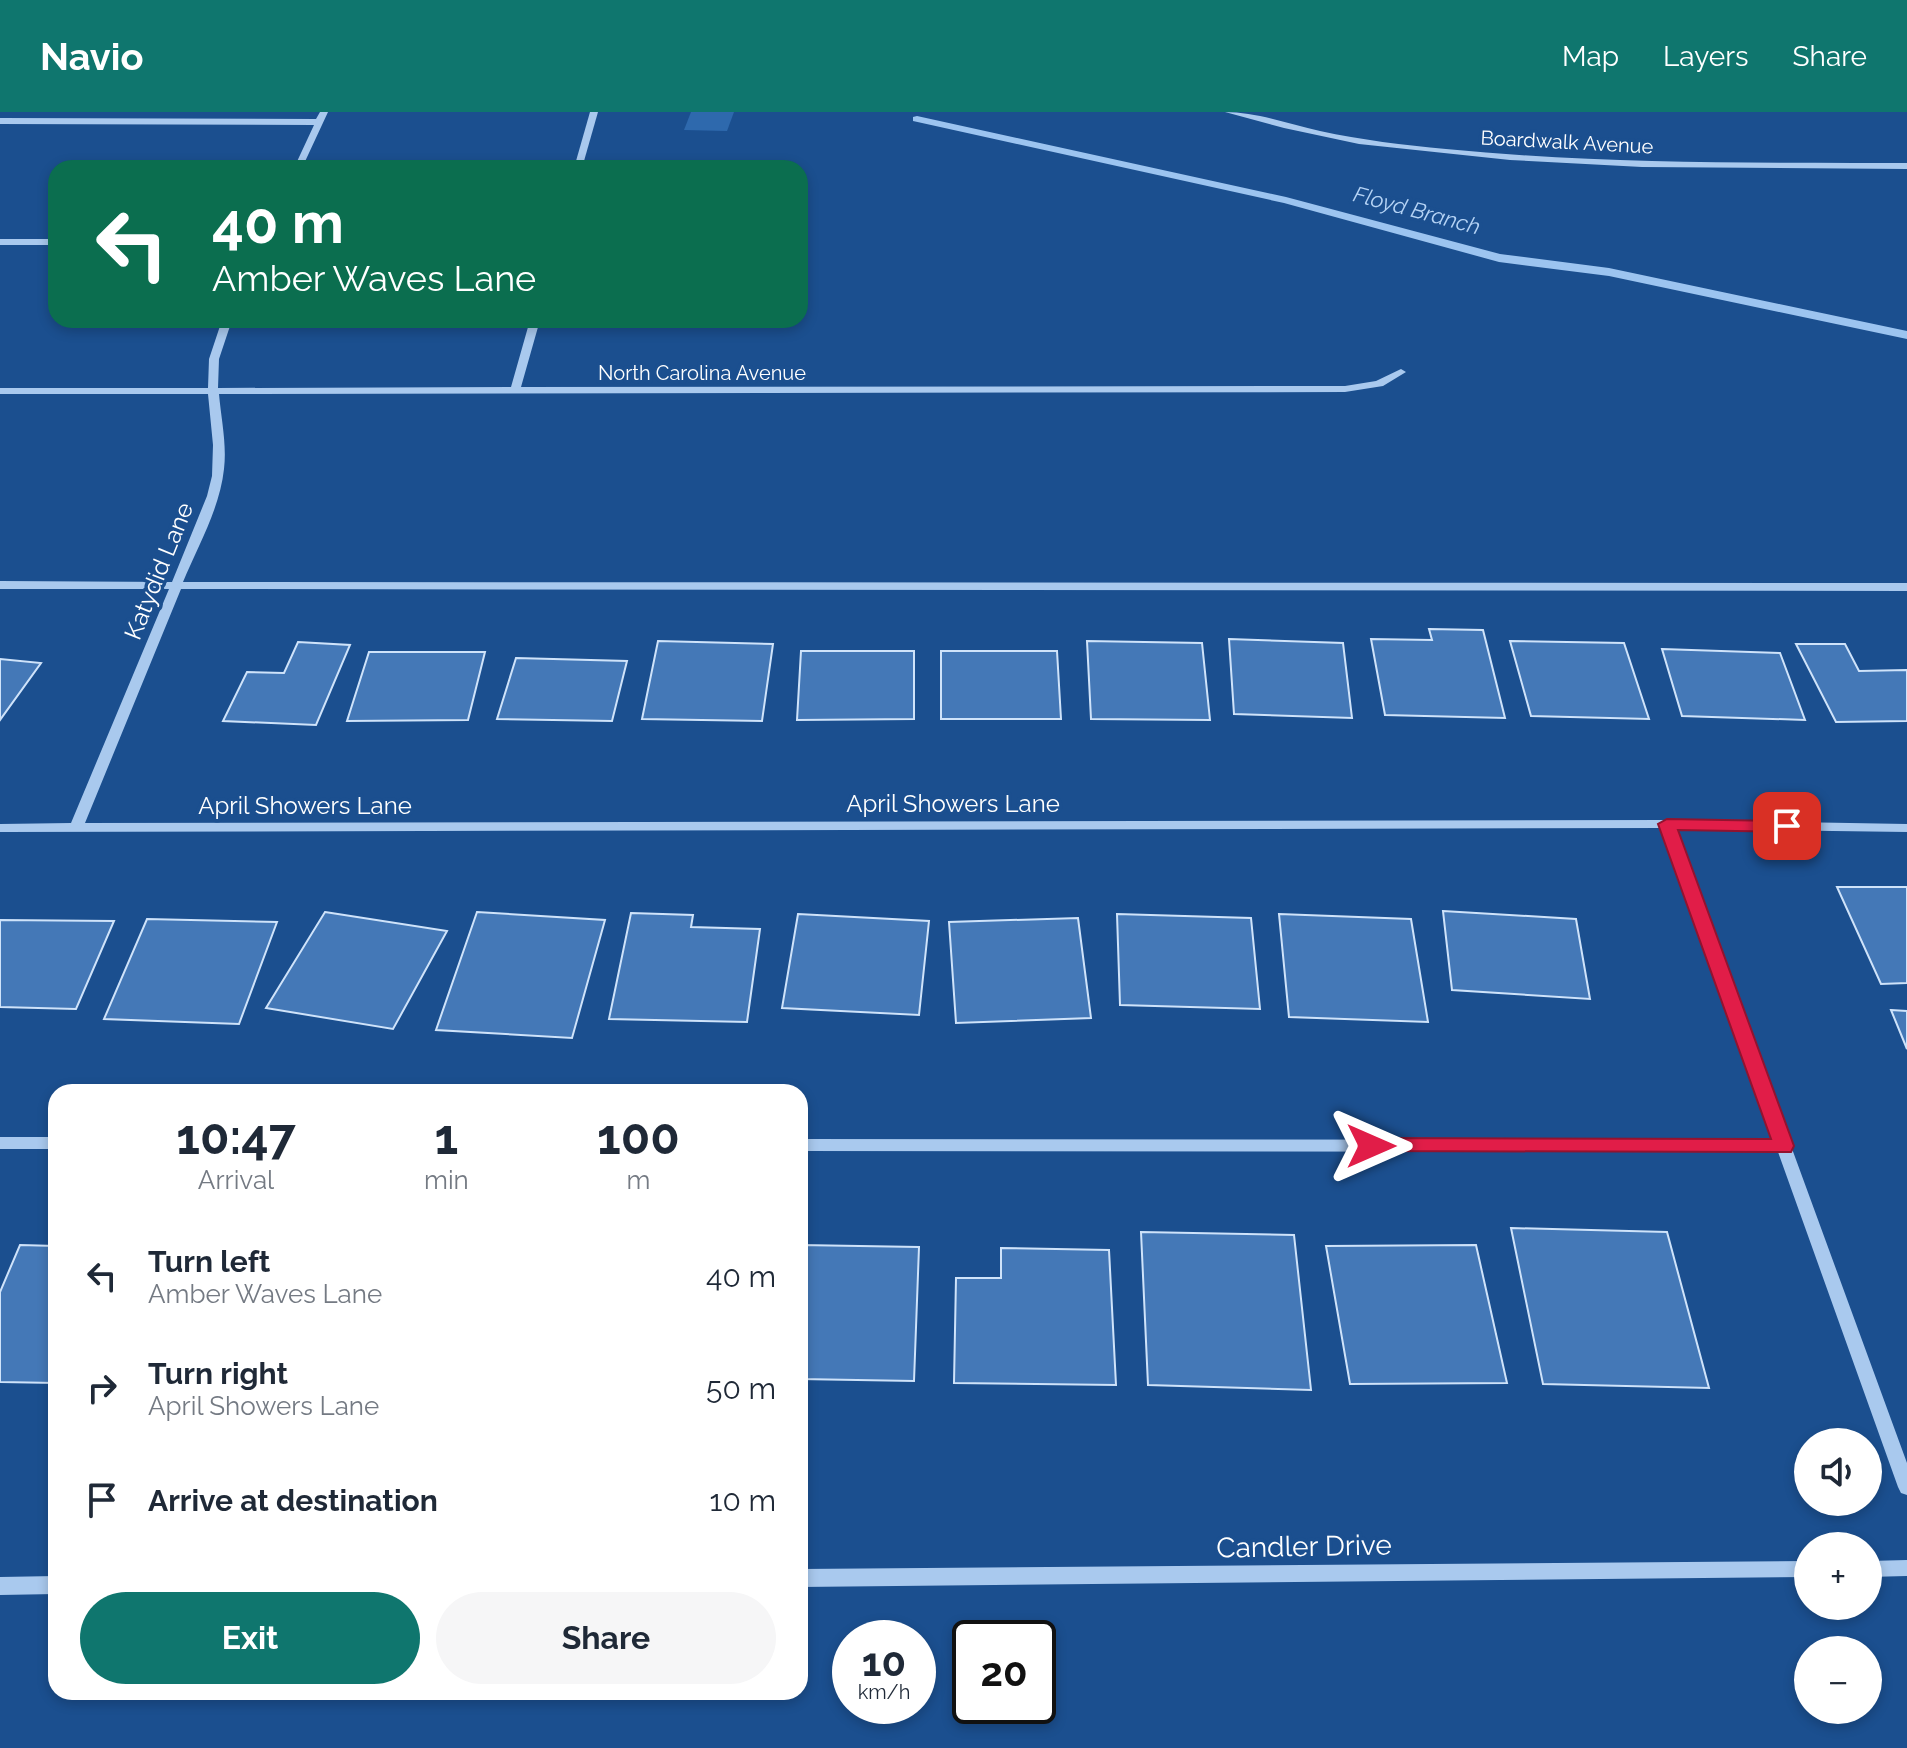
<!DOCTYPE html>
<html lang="en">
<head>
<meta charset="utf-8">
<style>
  :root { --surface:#fff; --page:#f6f6f7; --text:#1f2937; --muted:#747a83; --accent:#0f766e }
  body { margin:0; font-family:Raleway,sans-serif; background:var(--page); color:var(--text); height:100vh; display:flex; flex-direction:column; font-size:30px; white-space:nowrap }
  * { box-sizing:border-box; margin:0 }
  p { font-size:26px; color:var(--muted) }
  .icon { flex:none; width:44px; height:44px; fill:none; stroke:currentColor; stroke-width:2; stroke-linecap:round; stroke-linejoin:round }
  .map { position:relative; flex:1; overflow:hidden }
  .side { position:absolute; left:48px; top:972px; width:760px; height:616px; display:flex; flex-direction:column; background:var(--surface); border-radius:24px; box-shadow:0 4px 12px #0003 }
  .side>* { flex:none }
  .guide { position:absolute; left:48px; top:48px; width:760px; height:168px; border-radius:24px; box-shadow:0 4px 12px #0003; background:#0b6e4f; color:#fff; overflow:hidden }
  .fabs { position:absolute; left:1794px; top:1316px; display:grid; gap:16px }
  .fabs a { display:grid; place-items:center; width:88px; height:88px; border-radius:50%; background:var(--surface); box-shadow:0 4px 12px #0003; font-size:40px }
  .speed { position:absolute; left:832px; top:1508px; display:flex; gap:16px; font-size:40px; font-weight:700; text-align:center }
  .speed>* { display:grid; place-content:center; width:104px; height:104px; border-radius:50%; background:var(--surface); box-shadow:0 4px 12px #0003; line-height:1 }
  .speed small { font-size:20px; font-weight:400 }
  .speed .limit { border:4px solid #111; border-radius:12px; background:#fff; color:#111 }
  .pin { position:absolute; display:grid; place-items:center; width:68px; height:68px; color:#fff; margin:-34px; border-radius:16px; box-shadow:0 4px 12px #0006 }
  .me { position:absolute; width:88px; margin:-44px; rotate:90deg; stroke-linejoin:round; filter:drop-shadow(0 0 6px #0008) }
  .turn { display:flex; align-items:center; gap:28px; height:168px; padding:0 32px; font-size:36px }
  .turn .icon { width:104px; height:104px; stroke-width:2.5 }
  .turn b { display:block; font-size:56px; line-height:68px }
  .eta { display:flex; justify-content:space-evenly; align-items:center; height:136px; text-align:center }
  .eta b { font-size:48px; font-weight:700; line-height:56px }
  .primary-button { display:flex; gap:16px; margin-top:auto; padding:16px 32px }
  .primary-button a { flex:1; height:92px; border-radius:48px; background:var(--accent); color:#fff; font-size:32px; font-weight:700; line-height:92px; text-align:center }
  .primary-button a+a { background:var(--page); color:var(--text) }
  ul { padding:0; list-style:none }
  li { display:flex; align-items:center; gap:24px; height:112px; padding:0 32px }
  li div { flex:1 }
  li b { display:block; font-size:30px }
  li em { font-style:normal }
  header { display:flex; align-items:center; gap:48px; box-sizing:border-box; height:112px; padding:0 40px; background:var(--accent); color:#fff }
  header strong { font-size:38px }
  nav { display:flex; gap:44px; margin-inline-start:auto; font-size:28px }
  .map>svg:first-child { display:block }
</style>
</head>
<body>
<header>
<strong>Navio</strong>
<nav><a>Map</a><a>Layers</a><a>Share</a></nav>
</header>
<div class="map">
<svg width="1907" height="1636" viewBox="0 0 1907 1636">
  <rect width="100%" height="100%" fill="#1b4f8f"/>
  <!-- green -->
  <path fill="#2e69ad" d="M691,0H734L727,19L684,18Z"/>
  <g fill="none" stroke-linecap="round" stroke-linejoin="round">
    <!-- stream -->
    <path fill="#9cc4f0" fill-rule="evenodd" d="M917,4L1286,85L1500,142L1609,156L1907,219V227L1609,164L1499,150L1284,91L913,9V5Z"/>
  </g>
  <!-- building -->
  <g fill="#4478b7" stroke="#cfe3fa" stroke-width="2">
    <path d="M1429,517L1483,518L1505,606L1385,603L1371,527L1432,528Z"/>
    <path d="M1229,527L1343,531L1352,606L1234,602Z"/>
    <path d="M658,529L773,532L762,609L642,607Z"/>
    <path d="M1087,529L1202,531L1210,608L1091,607Z"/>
    <path d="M1510,529L1624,531L1649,607L1531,604Z"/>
    <path d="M298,530L350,533L316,613L223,609L247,560L284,561Z"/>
    <path d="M1796,532H1845L1859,559L1907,558V609L1836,610Z"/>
    <path d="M1662,537L1780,541L1805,608L1682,604Z"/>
    <path d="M801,539H914V607L797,608Z"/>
    <path d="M941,539H1057L1061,607H941Z"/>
    <path d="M369,540H485L468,608L347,609Z"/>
    <path d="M516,546L627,549L612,609L497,607Z"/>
    <path d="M0,547L41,551L0,608Z"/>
    <path d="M1837,775H1907V871L1881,872Z"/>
    <path d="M1443,799L1576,807L1590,887L1452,878Z"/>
    <path d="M325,800L447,819L393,917L266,896Z"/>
    <path d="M477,800L605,808L572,926L436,918Z"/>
    <path d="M631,801L693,803L691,815L760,817L747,910L609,907Z"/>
    <path d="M798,802L929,809L919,903L782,896Z"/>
    <path d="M1117,802L1251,806L1260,897L1120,893Z"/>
    <path d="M1279,802L1411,807L1428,910L1289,905Z"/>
    <path d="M1078,806L1091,906L956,911L949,810Z"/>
    <path d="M147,807L277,810L239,912L104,907Z"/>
    <path d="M0,808L114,809L76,897L0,895Z"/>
    <path d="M1891,898L1907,899V937Z"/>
    <path d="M1511,1116L1667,1120L1709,1276L1543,1272Z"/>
    <path d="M1141,1120L1294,1123L1311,1278L1148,1273Z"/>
    <path d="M20,1133L56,1134V1271L0,1270V1180Z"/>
    <path d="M800,1133L919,1135L914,1269L800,1267Z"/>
    <path d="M1476,1133L1507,1271L1350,1272L1326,1134Z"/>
    <path d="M1001,1136L1109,1138L1116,1273L954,1271L956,1166H1001Z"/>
  </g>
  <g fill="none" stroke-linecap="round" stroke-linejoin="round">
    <!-- minor -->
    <g fill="#a9c9ee" fill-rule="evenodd">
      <path d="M320,0H328L302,56H294L314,13L0,12V6L316,7Z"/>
      <path d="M590,0H598L582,56H574Z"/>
      <path d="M1225,0C1256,0 1289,12 1320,19C1361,28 1404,33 1446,37C1599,52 1753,51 1907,51V57L1642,55L1510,48L1359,32L1284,16Z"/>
      <rect x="0" y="127" width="56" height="6"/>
      <path d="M222,208H232L219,247L218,276L511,275L530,208H540L521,275L1345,274L1376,269L1401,257L1406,260L1383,274L1345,280L219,282C221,306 227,332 224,357C220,396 198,434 183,470L1907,471V479L181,477L85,711L1667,708L1907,712V720L1675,717L1907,1351V1383L1901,1381L1898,1375L1778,1040L800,1039V1027L1774,1028L1662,716L0,720V712L71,711L169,477H0V469L172,470L207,384L212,364L213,333L208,282H0V276H208L209,247Z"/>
      <rect x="0" y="1025" width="56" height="12"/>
      <path d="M1907,1448V1464L1868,1465V1449Z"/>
      <path d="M1808,1449V1465L800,1475V1457Z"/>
      <path d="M56,1464V1482L0,1483V1465Z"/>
    </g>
  </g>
  <!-- route -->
  <path fill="#e11d48" stroke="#92132f" stroke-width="2" d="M1667,707L1787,709L1795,714L1787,720L1678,718L1794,1034L1791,1040L1364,1039L1361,1034L1364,1028L1371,1026L1771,1027L1658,712Z"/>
  <g text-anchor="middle" stroke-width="7" stroke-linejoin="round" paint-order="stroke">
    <!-- far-street labels -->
    <g font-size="20" fill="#fff" stroke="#1b4f8f">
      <text transform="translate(1567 30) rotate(3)" y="7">Boardwalk Avenue</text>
      <text x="702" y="268">North Carolina Avenue</text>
    </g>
    <!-- far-water labels -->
    <g font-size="22" font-style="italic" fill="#b5d3f5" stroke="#1b4f8f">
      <text transform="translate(1417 98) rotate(15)" y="8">Floyd Branch</text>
    </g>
    <!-- street labels -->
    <g font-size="24" fill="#fff" stroke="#1b4f8f">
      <text transform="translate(159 459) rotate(-68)" y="8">Katydid Lane</text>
      <text x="953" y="700">April Showers Lane</text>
      <text x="305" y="702">April Showers Lane</text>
    </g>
    <!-- near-street labels -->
    <g font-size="28" fill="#fff" stroke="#1b4f8f">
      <text transform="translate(1304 1434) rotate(-1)" y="10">Candler Drive</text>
    </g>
  </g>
</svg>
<div class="fabs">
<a><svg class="icon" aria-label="sound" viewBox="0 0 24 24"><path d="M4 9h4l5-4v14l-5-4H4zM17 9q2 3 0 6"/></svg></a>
<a>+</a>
<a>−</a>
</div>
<div class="speed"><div>10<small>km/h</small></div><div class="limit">20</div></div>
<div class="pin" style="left:1787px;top:714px;background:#d93025"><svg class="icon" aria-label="arrive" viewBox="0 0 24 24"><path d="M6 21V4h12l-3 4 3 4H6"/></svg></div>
<svg class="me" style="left:1371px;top:1034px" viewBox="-20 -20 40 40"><path d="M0-17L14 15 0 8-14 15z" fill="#e11d48" stroke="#fff" stroke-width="4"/></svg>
<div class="guide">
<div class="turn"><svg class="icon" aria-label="left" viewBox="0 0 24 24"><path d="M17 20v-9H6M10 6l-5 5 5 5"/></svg><div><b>40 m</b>Amber Waves Lane</div></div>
</div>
<section class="side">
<div class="eta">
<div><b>10:47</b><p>Arrival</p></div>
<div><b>1</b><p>min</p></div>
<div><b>100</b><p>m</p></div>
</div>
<ul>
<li><svg class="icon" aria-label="left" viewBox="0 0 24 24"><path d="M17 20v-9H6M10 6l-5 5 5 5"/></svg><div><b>Turn left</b><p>Amber Waves Lane</p></div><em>40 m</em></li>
<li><svg class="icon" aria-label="right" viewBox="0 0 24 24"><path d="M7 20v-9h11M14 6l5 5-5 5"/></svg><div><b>Turn right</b><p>April Showers Lane</p></div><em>50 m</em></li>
<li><svg class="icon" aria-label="arrive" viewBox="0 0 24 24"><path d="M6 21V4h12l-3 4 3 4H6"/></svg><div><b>Arrive at destination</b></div><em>10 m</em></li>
</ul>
<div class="primary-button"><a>Exit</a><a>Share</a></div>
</section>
</div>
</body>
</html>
